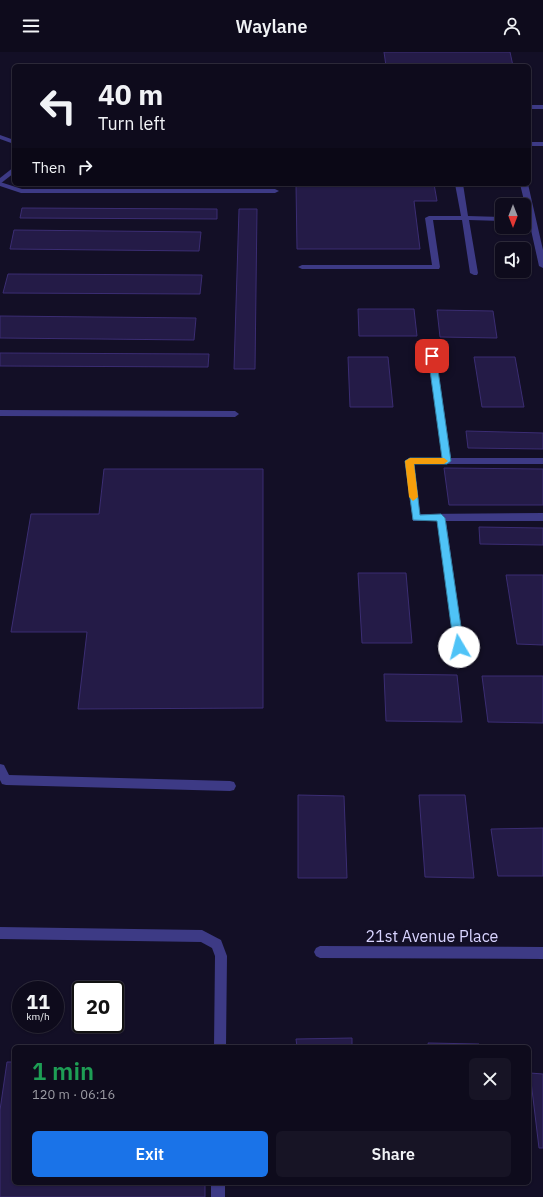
<!DOCTYPE html>
<html lang="en">
<head>
<meta charset="utf-8">
<style>
  :root { --surface:#0e0b1c; --page:#171425; --text:#f1f3f6; --muted:#9b9ba3; --line:#2e2b3b; --accent:#1a73e8 }
  body { margin:0; font-family:"IBM Plex Sans",sans-serif; background:var(--page); color:var(--text); height:100vh; display:flex; flex-direction:column; font-size:15px; white-space:nowrap }
  * { box-sizing:border-box; margin:0 }
  p { font-size:13px; color:var(--muted) }
  .icon { flex:none; width:22px; height:22px; fill:none; stroke:currentColor; stroke-width:2; stroke-linecap:round; stroke-linejoin:round }
  .map { position:relative; flex:1; overflow:hidden }
  .drawer { position:absolute; left:12px; top:993px; width:519px; height:140px; display:flex; flex-direction:column; background:var(--surface); border-radius:6px; box-shadow:0 1px 3px #0004,0 0 0 1px var(--line) }
  .drawer>* { flex:none }
  .banner { position:absolute; left:12px; top:12px; width:519px; height:122px; border-radius:6px; box-shadow:0 1px 3px #0004,0 0 0 1px var(--line); background:#0e0b1c; color:var(--text); overflow:hidden }
  .needle { width:26px; rotate:180deg }
  .tools { position:absolute; left:495px; top:146px; display:grid; gap:8px }
  .tools a { display:grid; place-items:center; width:36px; height:36px; border-radius:6px; background:var(--surface); box-shadow:0 1px 3px #0004,0 0 0 1px var(--line); font-size:20px }
  .speed { position:absolute; left:12px; top:929px; display:flex; gap:8px; font-size:20px; font-weight:700; text-align:center }
  .speed>* { display:grid; place-content:center; width:52px; height:52px; border-radius:50%; background:var(--surface); box-shadow:0 1px 3px #0004,0 0 0 1px var(--line); line-height:1 }
  .speed small { font-size:10px; font-weight:400 }
  .speed .limit { border:2px solid #111; border-radius:6px; background:#fff; color:#111 }
  .pin { position:absolute; display:grid; place-items:center; width:34px; height:34px; color:#fff; margin:-17px; border-radius:8px; box-shadow:0 2px 6px #0006 }
  .me { position:absolute; width:44px; margin:-22px; rotate:352deg; stroke-linejoin:round; filter:drop-shadow(0 0 3px #0008) }
  .turn { display:flex; align-items:center; gap:14px; height:84px; padding:0 20px; font-size:18px }
  .turn .icon { width:52px; height:52px; stroke-width:2.5 }
  .turn b { display:block; font-size:28px; line-height:34px }
  .then { display:flex; align-items:center; height:38px; padding:0 20px; background:#0003; gap:8px; font-size:15px }
  .round { display:grid; place-items:center; flex:none; width:42px; height:42px; border-radius:6px; background:var(--page) }
  .overview { display:flex; align-items:center; justify-content:space-between; height:68px; padding:0 20px }
  h1 { font-size:24px; font-weight:600; line-height:30px; color:#1e9e55 }
  .cta { display:flex; gap:8px; margin-top:auto; padding:8px 20px }
  .cta a { flex:1; height:46px; border-radius:6px; background:var(--accent); color:#fff; font-size:16px; font-weight:600; line-height:46px; text-align:center }
  .cta a+a { background:var(--page); color:var(--text) }
  header { display:flex; justify-content:space-between; align-items:center; height:52px; padding:0 20px; background:var(--surface); font-size:18px; font-weight:600 }
  .map>svg:first-child { display:block }
</style>
</head>
<body>
<header><svg class="icon" aria-label="menu" viewBox="0 0 24 24"><path d="M4 6h16M4 12h16M4 18h16"/></svg>Waylane<svg class="icon" aria-label="person" viewBox="0 0 24 24"><circle cx="12" cy="8" r="4"/><path d="M4 21q1-7 8-7t8 7"/></svg></header>
<div class="map">
<svg width="543" height="1145" viewBox="0 0 543 1145">
  <rect width="100%" height="100%" fill="#130f26"/>
  <!-- building -->
  <g fill="#241b47" stroke="#3b2d73">
    <path d="M384,0H510L513,14H386Z"/>
    <path d="M296,132H434L437,149H414L420,197H297Z"/>
    <path d="M22,156L217,157V167L20,166Z"/>
    <path d="M239,157H257L255,317H234Z"/>
    <path d="M14,178L201,180L199,199L10,197Z"/>
    <path d="M8,222L202,223L200,242L3,241Z"/>
    <path d="M358,257H414L417,284H359Z"/>
    <path d="M437,258L493,259L497,286L440,285Z"/>
    <path d="M0,264L196,266L194,288L0,286Z"/>
    <path d="M0,301L209,302L208,315L0,314Z"/>
    <path d="M348,305H388L393,355H350Z"/>
    <path d="M474,305H515L524,355H482Z"/>
    <path d="M466,379L543,381V397L468,396Z"/>
    <path d="M444,416L543,417V453H449Z"/>
    <path d="M104,417H263V656L78,657L87,580H11L31,462H99Z"/>
    <path d="M479,475L543,476V493L480,492Z"/>
    <path d="M358,521H406L412,591H362Z"/>
    <path d="M506,523H543V593L517,592Z"/>
    <path d="M384,622L457,623L462,670L386,669Z"/>
    <path d="M482,624H543V671L488,670Z"/>
    <path d="M298,743L344,744L347,826H298Z"/>
    <path d="M419,743H465L474,826L425,825Z"/>
    <path d="M543,776V824H498L491,777Z"/>
    <path d="M352,986V995H297L296,987Z"/>
    <path d="M428,991L479,992L480,995H429Z"/>
    <path d="M7,1010H14V1131H205V1145H0V1058Z"/>
    <path d="M530,1021L543,1022V1096H539Z"/>
  </g>
  <g fill="none" stroke-linecap="round" stroke-linejoin="round">
    <!-- service -->
    <g fill="#3d3a85" fill-rule="evenodd">
      <path d="M0,83L14,88V92L0,87Z"/>
      <rect x="529" y="90" width="14" height="4"/>
      <path d="M0,130L22,137H275L279,139L275,141H21L0,134Z"/>
      <path d="M455,132H463L468,164L502,165V169L469,168L478,221L477,223H474L470,221L462,168H433L440,215L439,217H302L298,215L302,213H432L425,166L429,164H461Z"/>
      <path d="M520,132H528L543,198V216L539,214L529,169H524V165H528Z"/>
      <path d="M432,301L436,304L451,406H543V412H414L420,462L543,461V469H446L464,595L463,598L459,599L455,598L454,595L437,469H413L405,409L409,406H442L428,304Z"/>
      <path d="M0,358L235,359L239,362L235,365L0,364Z"/>
      <path d="M0,712L4,713L9,723L230,729L234,730L236,734L234,738L230,739L6,733L2,732L0,728Z"/>
      <path d="M0,875L202,878L221,888L227,904L226,995H214L215,904L212,896L201,890L0,887Z"/>
      <rect x="211" y="1131" width="14" height="14"/>
    </g>
    <!-- minor -->
    <g fill="#3d3a85" fill-rule="evenodd">
      <rect x="529" y="53" width="14" height="4"/>
      <path d="M14,115V121L0,132V126Z"/>
      <path d="M320,894L543,895V907L320,906L316,904L314,900L316,896Z"/>
    </g>
  </g>
  <!-- route -->
  <path fill="#4fc3f7" stroke="#337fa1" d="M432,301L436,304L451,409L447,412H414L420,463L441,462L445,466L464,595L462,598H456L454,595L437,469L413,468L405,409L410,406H442L428,304Z"/>
  <!-- slow -->
  <path fill="#f59e0b" d="M410,406H444L448,409L444,412H414L418,445L413,449L409,445L405,409Z"/>
  <g text-anchor="middle" stroke-width="4" stroke-linejoin="round" paint-order="stroke">
    <!-- near-street labels -->
    <g font-size="16" fill="#d9d4ff" stroke="#130f26">
      <text x="432" y="890">21st Avenue Place</text>
    </g>
  </g>
</svg>
<div class="tools">
<a><svg class="needle" viewBox="-14 -14 28 28"><path d="M0-13l5 13h-10z" fill="#e53935"/><path d="M0 13l5-13h-10z" fill="#9b9ba3"/></svg></a>
<a><svg class="icon" aria-label="sound" viewBox="0 0 24 24"><path d="M4 9h4l5-4v14l-5-4H4zM17 9q2 3 0 6"/></svg></a>
</div>
<div class="speed"><div>11<small>km/h</small></div><div class="limit">20</div></div>
<div class="pin" style="left:432px;top:304px;background:#d93025"><svg class="icon" aria-label="arrive" viewBox="0 0 24 24"><path d="M6 21V4h12l-3 4 3 4H6"/></svg></div>
<svg class="me" style="left:459px;top:595px" viewBox="-20 -20 40 40"><circle r="19" fill="#fff"/><path d="M0-13L10 11 0 6-10 11z" fill="#4fc3f7"/></svg>
<div class="banner">
<div class="turn"><svg class="icon" aria-label="left" viewBox="0 0 24 24"><path d="M17 20v-9H6M10 6l-5 5 5 5"/></svg><div><b>40 m</b>Turn left</div></div>
<div class="then">Then<svg class="icon" aria-label="right" viewBox="0 0 24 24"><path d="M7 20v-9h11M14 6l5 5-5 5"/></svg></div>
</div>
<section class="drawer">
<div class="overview"><div><h1>1 min</h1><p>120 m · 06:16</p></div><a class="round"><svg class="icon" aria-label="close" viewBox="0 0 24 24"><path d="M6 6l12 12M18 6L6 18"/></svg></a></div>
<div class="cta"><a>Exit</a><a>Share</a></div>
</section>
</div>
</body>
</html>
